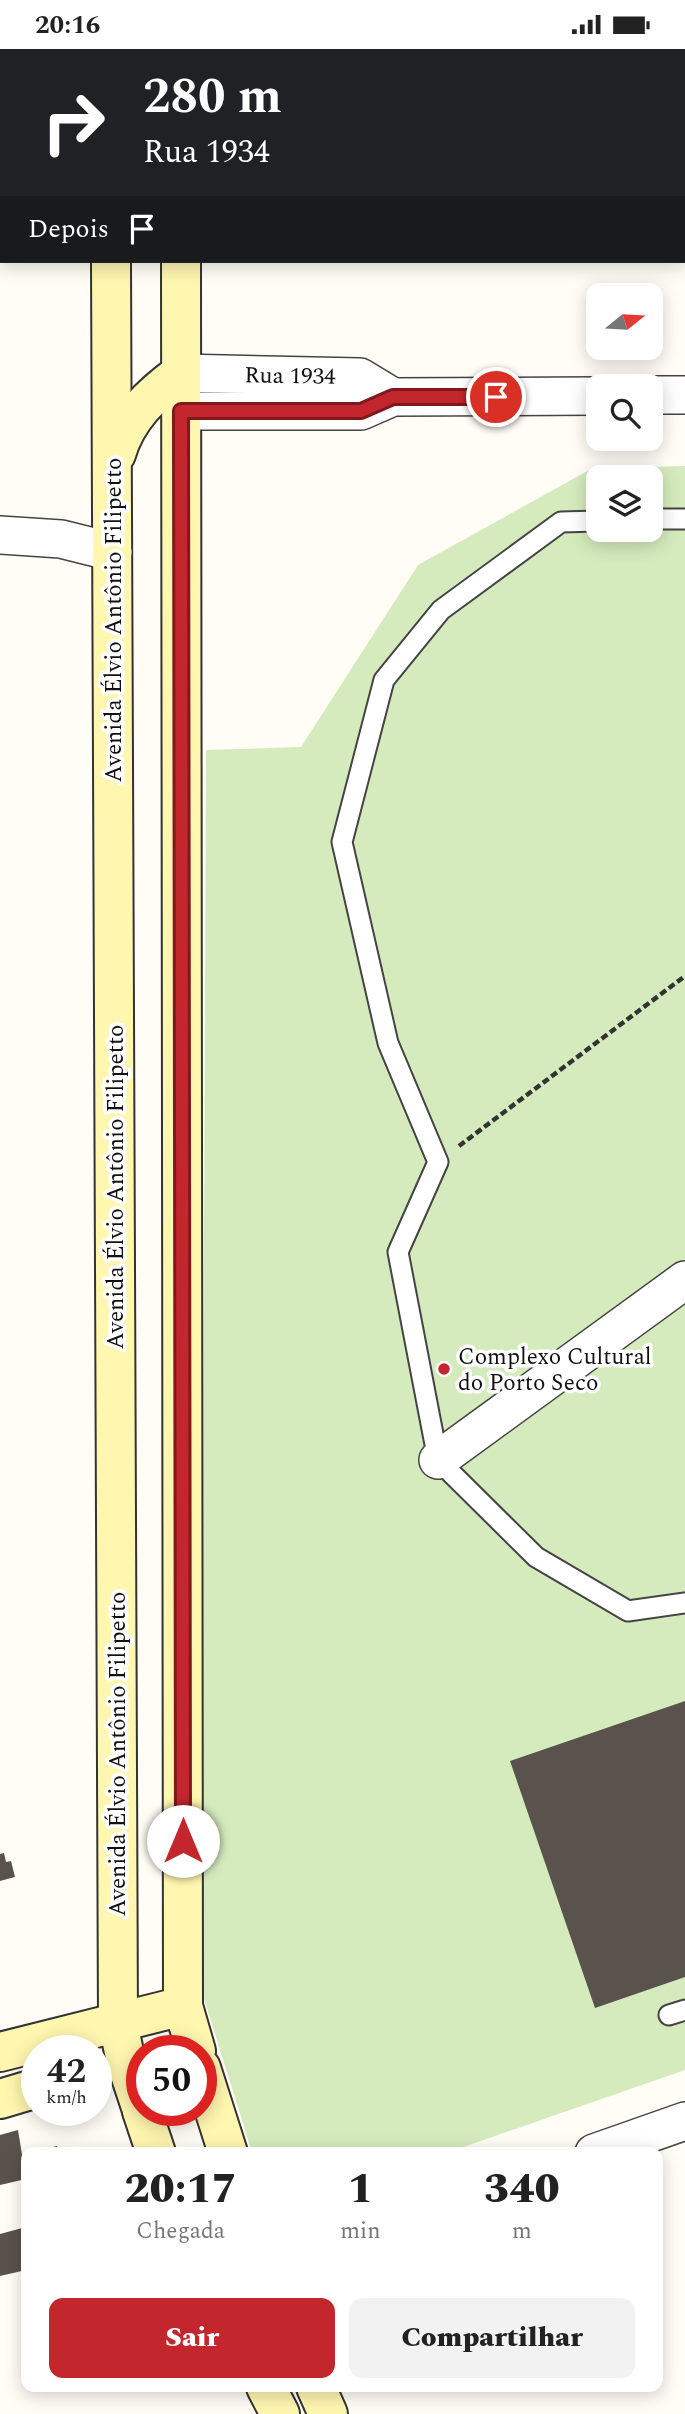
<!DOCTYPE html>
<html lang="pt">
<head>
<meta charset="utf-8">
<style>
  :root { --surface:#fff; --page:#f2f2f2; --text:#222; --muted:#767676; --accent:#c4262e }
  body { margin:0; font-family:Spectral,serif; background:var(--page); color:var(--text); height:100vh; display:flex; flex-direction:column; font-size:26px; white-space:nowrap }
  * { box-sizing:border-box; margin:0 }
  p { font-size:23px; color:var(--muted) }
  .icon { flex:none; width:38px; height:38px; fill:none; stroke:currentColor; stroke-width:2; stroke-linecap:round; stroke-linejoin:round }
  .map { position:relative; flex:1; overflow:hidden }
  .sheet { position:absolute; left:21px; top:2098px; width:642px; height:245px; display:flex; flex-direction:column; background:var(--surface); border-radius:14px; box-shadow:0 4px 18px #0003 }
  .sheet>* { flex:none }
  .hud { position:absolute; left:0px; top:0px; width:686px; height:214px; box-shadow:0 4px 18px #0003; background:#202124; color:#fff; overflow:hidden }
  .needle { width:46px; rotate:72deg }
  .controls { position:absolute; left:586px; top:234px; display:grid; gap:14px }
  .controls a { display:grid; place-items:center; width:77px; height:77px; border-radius:14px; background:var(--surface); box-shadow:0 4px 18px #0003; font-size:35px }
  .speed { position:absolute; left:21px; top:1986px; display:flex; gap:14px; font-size:35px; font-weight:700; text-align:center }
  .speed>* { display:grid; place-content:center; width:91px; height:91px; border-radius:50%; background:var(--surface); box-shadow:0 4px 18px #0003; line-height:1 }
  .speed small { font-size:18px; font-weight:400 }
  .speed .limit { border:10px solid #d22; background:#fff; color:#111 }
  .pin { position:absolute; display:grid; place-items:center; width:60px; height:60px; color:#fff; margin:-30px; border:4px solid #fff; border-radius:50%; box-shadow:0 2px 7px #0007 }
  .me { position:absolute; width:77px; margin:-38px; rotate:0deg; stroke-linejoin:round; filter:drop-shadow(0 0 5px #0008) }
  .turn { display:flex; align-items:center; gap:24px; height:147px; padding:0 28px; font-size:32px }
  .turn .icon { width:91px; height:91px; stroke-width:2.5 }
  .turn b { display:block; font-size:49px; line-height:60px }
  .then { display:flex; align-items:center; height:66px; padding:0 28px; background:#0003; gap:14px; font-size:26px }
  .eta { display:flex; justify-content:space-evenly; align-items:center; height:119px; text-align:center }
  .eta b { font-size:42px; font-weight:800; line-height:49px }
  .cta { display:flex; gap:14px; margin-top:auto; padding:14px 28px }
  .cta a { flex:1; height:80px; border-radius:14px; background:var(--accent); color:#fff; font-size:28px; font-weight:800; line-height:80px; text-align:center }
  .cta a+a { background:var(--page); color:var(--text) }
  .status { display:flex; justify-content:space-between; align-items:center; height:49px; padding:0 35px; background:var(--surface); direction:ltr }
  .status svg { height:19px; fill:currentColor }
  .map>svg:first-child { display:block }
</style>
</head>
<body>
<div class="status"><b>20:16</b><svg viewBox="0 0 49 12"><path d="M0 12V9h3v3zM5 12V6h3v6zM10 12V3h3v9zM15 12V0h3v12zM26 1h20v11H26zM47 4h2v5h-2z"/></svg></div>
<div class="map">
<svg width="685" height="2365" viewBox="0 0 685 2365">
  <rect width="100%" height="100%" fill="#fffdf5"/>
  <!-- green -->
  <path fill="#d5ebbd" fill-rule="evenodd" d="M685,417V2021L449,2103H252L201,1940L206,701L301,698L418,516L591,420ZM598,429H651V481H598Z"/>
  <!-- building -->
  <g fill="#5a524d">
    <path d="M623,242L645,243V247H623Z"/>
    <path d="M685,1652V1928L595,1959L510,1712Z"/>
    <path d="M4,1804L6,1813L11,1812L15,1828L0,1832V1805Z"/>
    <path d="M18,2081L26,2130L0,2136V2086Z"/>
    <path d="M57,2097L59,2104H36L35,2102Z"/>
    <path d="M26,2178V2221L0,2227V2185Z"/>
  </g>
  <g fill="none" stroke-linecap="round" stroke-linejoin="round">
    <!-- lane casing -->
    <g stroke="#444" stroke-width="23">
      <g id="lane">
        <path d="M651,470H685"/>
        <path d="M598,472L561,473L441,561L384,631L342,793L388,994L438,1113L398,1203L438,1411L536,1508L628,1562L685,1554"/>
        <path d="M669,1966L685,1961"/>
      </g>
    </g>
    <!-- street casing -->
    <g stroke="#444" stroke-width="40">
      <g id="street">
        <path d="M181,324L360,328L393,348"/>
        <path d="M651,346H685"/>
        <path d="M181,362H361L393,348L598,347"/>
        <path d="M0,486L61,490L113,503"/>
        <path d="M438,1411L685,1231"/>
        <path d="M594,2104L685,2072"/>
      </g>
    </g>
    <!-- secondary casing -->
    <g stroke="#333" stroke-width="42">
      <g id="secondary">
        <path d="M111,0V2"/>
        <path d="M181,0V2"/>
        <path d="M111,212L118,1974L126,2013L142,2061"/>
        <path d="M181,212L183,1957L196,2002"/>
        <path d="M116,405C127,368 151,346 181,324"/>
        <path d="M0,2003L183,1957"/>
        <path d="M201,2019L228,2104"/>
        <path d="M0,2050L37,2039"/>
        <path d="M142,2062L156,2104"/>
        <path d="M266,2338L280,2365"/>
        <path d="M316,2338L328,2365"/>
      </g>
    </g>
    <!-- path -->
    <path stroke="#333" stroke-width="4.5" stroke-dasharray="7 3.5" stroke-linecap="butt" d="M459,1097L685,927"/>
    <!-- lane -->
    <use href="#lane" stroke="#fff" stroke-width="19"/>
    <!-- street -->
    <use href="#street" stroke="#fff" stroke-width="37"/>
    <!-- secondary -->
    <use href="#secondary" stroke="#fff6b0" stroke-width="38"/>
  </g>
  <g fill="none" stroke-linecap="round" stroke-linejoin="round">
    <!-- route casing -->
    <g stroke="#7f191e" stroke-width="18">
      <path id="route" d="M183,1792L181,362H361L393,348H496"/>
    </g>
    <!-- route -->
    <use href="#route" stroke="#c4262e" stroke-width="12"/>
  </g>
  <!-- markers -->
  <circle fill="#c4262e" stroke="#fff" stroke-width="2.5" cx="444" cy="1320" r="7"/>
  <g text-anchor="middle" stroke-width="7" stroke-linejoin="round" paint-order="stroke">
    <!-- street labels -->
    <g font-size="23" fill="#111" stroke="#fff">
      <text transform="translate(290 326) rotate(1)" y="8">Rua 1934</text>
      <text transform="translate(113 571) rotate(-90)" y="8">Avenida Élvio Antônio Filipetto</text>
      <text transform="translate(115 1138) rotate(-90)" y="8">Avenida Élvio Antônio Filipetto</text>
      <text transform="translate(117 1705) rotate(-90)" y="8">Avenida Élvio Antônio Filipetto</text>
    </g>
    <!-- poi labels -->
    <g font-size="23" fill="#111" stroke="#fff" text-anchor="start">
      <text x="458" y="1315">Complexo Cultural<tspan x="458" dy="26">do Porto Seco</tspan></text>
    </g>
  </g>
</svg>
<div class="controls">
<a><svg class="needle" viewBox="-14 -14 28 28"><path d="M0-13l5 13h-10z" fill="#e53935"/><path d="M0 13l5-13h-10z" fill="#767676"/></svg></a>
<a><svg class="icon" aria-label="search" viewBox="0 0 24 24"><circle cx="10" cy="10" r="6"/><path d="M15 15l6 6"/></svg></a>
<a><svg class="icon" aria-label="layers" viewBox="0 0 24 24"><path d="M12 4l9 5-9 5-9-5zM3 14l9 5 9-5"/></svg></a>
</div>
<div class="speed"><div>42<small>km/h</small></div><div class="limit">50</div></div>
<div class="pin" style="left:496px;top:348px;background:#d93025"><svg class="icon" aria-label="arrive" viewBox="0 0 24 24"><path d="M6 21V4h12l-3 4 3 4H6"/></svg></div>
<svg class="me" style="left:183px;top:1792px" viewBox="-20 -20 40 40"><circle r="19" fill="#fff"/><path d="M0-13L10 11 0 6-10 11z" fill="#c4262e"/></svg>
<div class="hud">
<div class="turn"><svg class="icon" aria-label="right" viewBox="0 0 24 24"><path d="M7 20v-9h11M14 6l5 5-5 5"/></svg><div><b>280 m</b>Rua 1934</div></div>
<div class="then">Depois<svg class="icon" aria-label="arrive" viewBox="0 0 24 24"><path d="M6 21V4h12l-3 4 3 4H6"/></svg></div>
</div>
<section class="sheet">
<div class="eta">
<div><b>20:17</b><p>Chegada</p></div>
<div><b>1</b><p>min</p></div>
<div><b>340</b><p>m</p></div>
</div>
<div class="cta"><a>Sair</a><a>Compartilhar</a></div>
</section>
</div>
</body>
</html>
